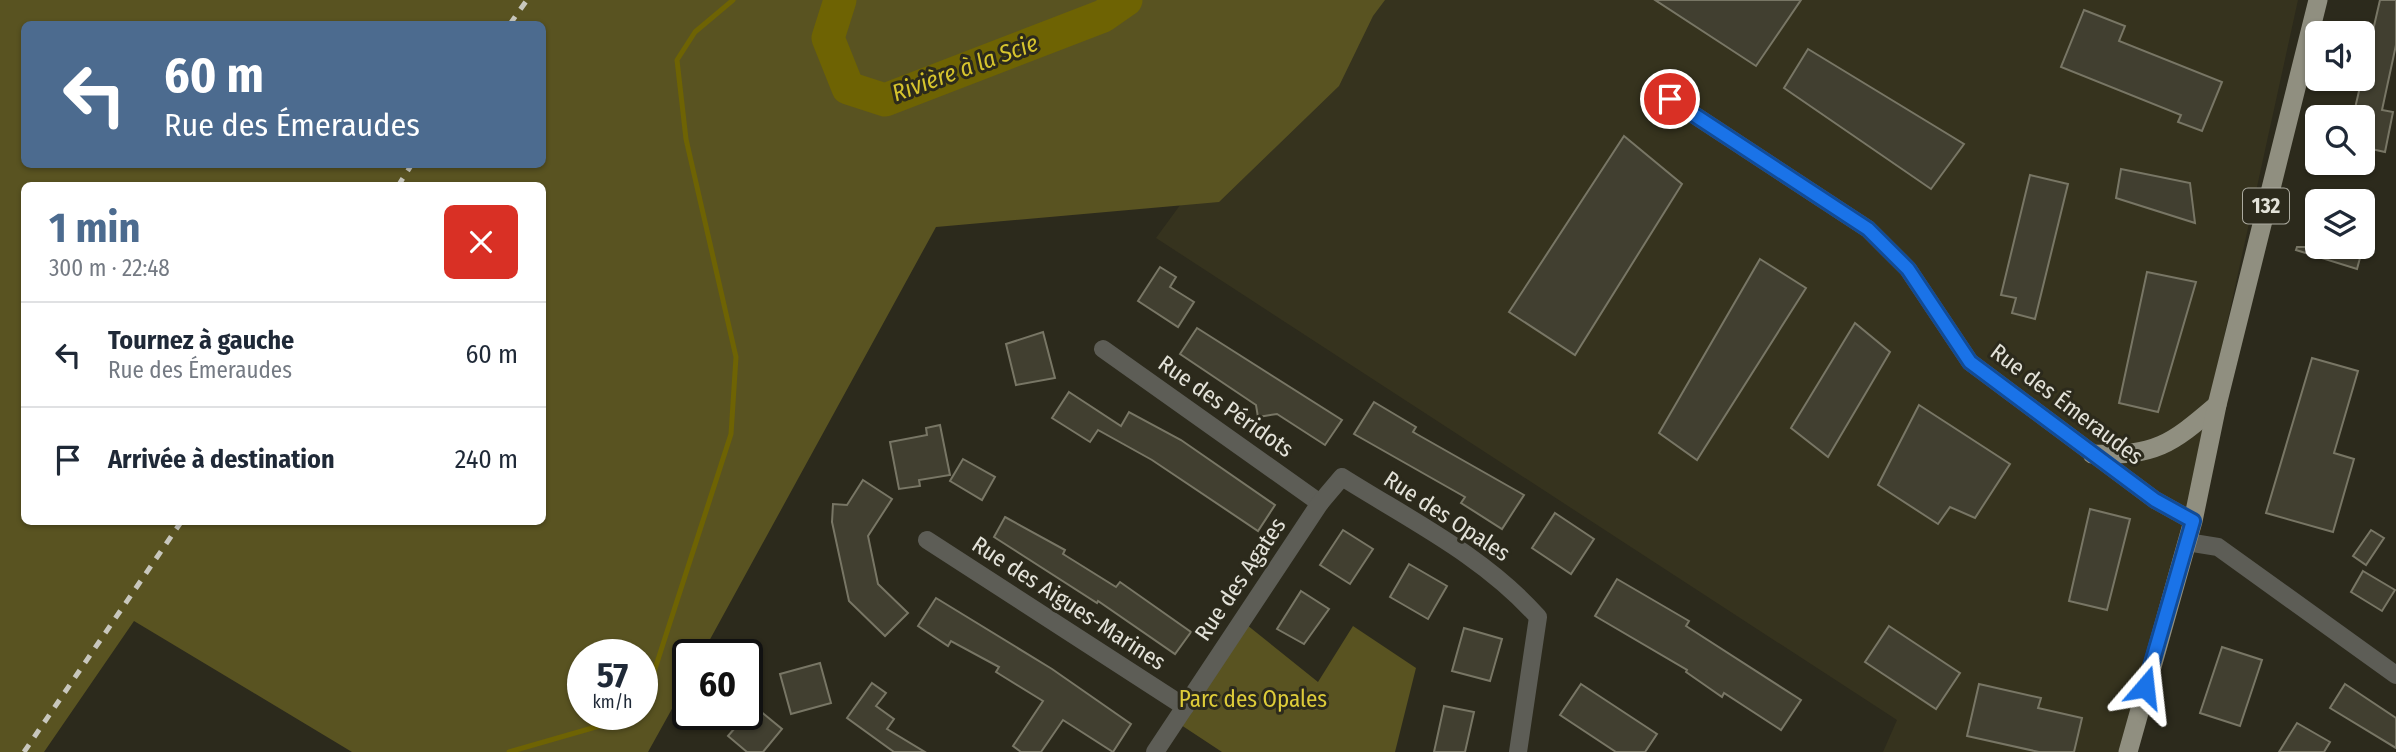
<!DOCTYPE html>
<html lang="fr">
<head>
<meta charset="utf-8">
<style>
  :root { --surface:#fff; --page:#f2f2f3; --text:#1f2937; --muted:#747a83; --line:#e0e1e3; --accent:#4c6b8f }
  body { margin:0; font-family:"Fira Sans Condensed",sans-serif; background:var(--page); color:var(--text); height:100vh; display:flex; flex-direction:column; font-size:26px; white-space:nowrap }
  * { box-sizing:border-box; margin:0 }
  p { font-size:23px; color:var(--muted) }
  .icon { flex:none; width:38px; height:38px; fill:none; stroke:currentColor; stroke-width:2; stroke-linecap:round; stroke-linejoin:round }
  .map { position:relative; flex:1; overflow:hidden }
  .panel { position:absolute; left:21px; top:182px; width:525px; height:343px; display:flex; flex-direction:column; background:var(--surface); border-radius:10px; box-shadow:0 2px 5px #0004 }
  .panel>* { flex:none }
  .top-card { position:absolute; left:21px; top:21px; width:525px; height:147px; border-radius:10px; box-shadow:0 2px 5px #0004; background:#4c6b8f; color:#fff; overflow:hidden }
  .tools { position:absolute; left:2305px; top:21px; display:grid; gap:14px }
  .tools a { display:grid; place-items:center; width:70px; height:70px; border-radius:10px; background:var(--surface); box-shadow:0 2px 5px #0004; font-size:35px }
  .speed { position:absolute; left:567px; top:639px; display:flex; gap:14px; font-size:35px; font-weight:700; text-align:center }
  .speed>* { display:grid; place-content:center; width:91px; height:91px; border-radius:50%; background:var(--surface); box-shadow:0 2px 5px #0004; line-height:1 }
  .speed small { font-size:18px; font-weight:400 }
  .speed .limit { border:4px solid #111; border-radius:10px; background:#fff; color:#111 }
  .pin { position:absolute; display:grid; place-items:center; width:60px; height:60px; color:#fff; margin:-30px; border:4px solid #fff; border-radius:50%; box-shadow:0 2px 7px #0007 }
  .me { position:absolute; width:77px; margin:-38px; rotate:17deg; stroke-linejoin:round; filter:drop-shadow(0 0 5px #0008) }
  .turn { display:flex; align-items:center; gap:24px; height:147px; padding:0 28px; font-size:32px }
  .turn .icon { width:91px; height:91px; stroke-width:2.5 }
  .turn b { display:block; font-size:49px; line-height:60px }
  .round { display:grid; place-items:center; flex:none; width:74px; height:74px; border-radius:10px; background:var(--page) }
  .head { display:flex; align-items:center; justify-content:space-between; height:119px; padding:0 28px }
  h1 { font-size:42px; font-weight:700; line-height:52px; color:var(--accent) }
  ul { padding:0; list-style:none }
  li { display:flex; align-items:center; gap:21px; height:105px; padding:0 28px; border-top:2px solid var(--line) }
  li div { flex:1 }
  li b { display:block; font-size:26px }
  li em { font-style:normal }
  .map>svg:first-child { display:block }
</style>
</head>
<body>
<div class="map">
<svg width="2396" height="752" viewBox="0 0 2396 752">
  <rect width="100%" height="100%" fill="#2c2a1c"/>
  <!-- built -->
  <path fill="#36331e" d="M1330,0H2298L2133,752H1883L1897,720L1156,238Z"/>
  <!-- green -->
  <g fill="#595321" fill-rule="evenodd">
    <path d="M0,0H1385L1373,16L1339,86L1219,202L936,227L702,654H688V680L648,752H352L134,621L44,752H0ZM24,24H542V164H24ZM24,186H542V522H24ZM642,654V714H583V654Z"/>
    <path d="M1242,621L1318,682L1353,626L1416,668L1395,752H1222L1175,721Z"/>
  </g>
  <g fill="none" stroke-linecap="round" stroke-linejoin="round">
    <!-- stream -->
    <g stroke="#6e6303" stroke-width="5">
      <path d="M642,709L731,434L736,357L686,139L677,60L695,32L733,0"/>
      <path d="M509,752L641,714"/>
    </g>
    <!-- river -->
    <path stroke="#6e6303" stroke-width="33" d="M840,0L828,38L848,88L885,100L1103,16L1126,0"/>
  </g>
  <!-- building -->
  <g fill="#413f30" stroke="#787665" stroke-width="2">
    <path d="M1655,0H1801L1756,66Z"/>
    <path d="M2380,0H2396V45L2382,110L2393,112L2385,152L2362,147V117H2353Z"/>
    <path d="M2084,10L2125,26L2119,41L2222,82L2202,131L2178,122L2181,115L2061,67Z"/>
    <path d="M1808,49L1964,144L1931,189L1784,88Z"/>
    <path d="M1624,136L1682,184L1575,355L1509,312Z"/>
    <path d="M2121,169L2190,183L2195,223L2116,198Z"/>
    <path d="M2030,175L2068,184L2035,319L2012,313L2016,298L2001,295Z"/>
    <path d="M2297,247H2363L2357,269L2296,250Z"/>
    <path d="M1760,259L1806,288L1697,460L1659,433Z"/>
    <path d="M1160,267L1176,277L1170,287L1194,302L1178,327L1138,301Z"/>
    <path d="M2147,272L2196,282L2158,412L2119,403Z"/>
    <path d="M1855,323L1890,352L1828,457L1791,428Z"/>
    <path d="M1197,328L1342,420L1325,445L1277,414L1258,417L1256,405L1180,354Z"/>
    <path d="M1043,332L1055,378L1016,385L1006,344Z"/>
    <path d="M2312,358L2358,371L2334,453L2354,459L2333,532L2266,513Z"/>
    <path d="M1069,392L1121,426L1129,412L1181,440L1275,505L1258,531L1152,460L1098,430L1090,442L1052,418Z"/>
    <path d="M1374,402L1416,427L1413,432L1524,495L1502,529L1461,503L1465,497L1354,434Z"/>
    <path d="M1919,405L2010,464L1975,518L1950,507L1938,524L1878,485Z"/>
    <path d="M940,425L950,475L919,480L920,486L899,489L890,442L927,435L926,428Z"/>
    <path d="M963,459L995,477L982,500L950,481Z"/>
    <path d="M863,480L892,499L868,536L878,584L908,613L885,636L849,601L832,522L833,504L847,505Z"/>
    <path d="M2090,509L2130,519L2107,610L2069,601Z"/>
    <path d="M1555,513L1594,539L1571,574L1532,548Z"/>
    <path d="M1005,517L1065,550L1063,554L1116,587L1120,582L1191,632L1175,654L1098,601L1097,603L994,537Z"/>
    <path d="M1343,530L1373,549L1350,584L1320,565Z"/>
    <path d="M2371,530L2384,538L2366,565L2353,556Z"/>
    <path d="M1409,564L1447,586L1428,619L1390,597Z"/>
    <path d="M2363,571L2395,590L2382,611L2351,592Z"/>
    <path d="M1617,579L1689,621L1686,626L1801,700L1781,730L1724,693L1722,697L1686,672L1687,670L1595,616Z"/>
    <path d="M1301,591L1329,609L1304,644L1277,629Z"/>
    <path d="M936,598L1052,669L1131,724L1113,752L1063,720L1041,752H1021L1013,746L1043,701L996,672L999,667L951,641L948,646L918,626Z"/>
    <path d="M1889,626L1960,673L1936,709L1865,662Z"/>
    <path d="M1464,628L1502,639L1490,681L1452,671Z"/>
    <path d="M2222,647L2262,660L2240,726L2200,713Z"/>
    <path d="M820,663L831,703L791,714L780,674Z"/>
    <path d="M872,683L886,693L876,706L894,719L887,729L925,752H894L847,718Z"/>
    <path d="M1581,684L1657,734L1645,752H1616L1560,715Z"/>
    <path d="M1979,684L2041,698L2038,708L2082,718L2074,752H2039L1967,736Z"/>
    <path d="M2345,684L2396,718V748L2330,708Z"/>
    <path d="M754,706L782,729L763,752H747L728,736Z"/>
    <path d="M1444,706L1474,712L1465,752H1434Z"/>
    <path d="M2297,723L2330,742L2324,752H2279Z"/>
  </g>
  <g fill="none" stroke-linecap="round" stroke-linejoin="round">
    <!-- minor -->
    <g stroke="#5d5d56" stroke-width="18">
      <path d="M1670,99L1868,229L1908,269L1970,362L2155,500L2193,521"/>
      <path d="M1103,349L1320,503"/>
      <path d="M927,540L1185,707"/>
      <path d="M2187,542L2218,547L2396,675"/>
      <path d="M1155,752L1320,503L1342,477C1410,520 1484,556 1538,617L1518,752"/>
    </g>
    <!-- primary -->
    <g stroke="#908f80" stroke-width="19">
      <path d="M2092,454C2156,456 2170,445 2217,405"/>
      <path d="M2128,752L2193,521L2217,405L2318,0"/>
    </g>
    <!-- rail -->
    <g stroke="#c8c7bd" stroke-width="5" stroke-dasharray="9 9" stroke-linecap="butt">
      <path d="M510,24L527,0"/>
      <path d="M398,186L412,164"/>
      <path d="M24,752L181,522"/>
    </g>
  </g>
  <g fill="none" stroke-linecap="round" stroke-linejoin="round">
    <!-- route casing -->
    <g stroke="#114b97" stroke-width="18">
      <path id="route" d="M1670,99L1868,229L1908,269L1970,362L2155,500L2193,521L2145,687"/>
    </g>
    <!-- route -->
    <use href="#route" stroke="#1a73e8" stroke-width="12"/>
  </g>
  <g text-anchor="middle" stroke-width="6" stroke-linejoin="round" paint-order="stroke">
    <!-- shield labels -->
    <rect fill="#2c2a1c" stroke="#acaba0" stroke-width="2" x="2243" y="188.5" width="46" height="35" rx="5"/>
    <g font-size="21" font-weight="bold" fill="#e3e2d9">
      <text x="2266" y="213">132</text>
    </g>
    <!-- street labels -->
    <g font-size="23" fill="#e3e2d9" stroke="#2c2a1c">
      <text transform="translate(2067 404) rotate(37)" y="8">Rue des Émeraudes</text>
      <text transform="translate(1226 406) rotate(35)" y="8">Rue des Péridots</text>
      <text transform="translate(1447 516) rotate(33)" y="8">Rue des Opales</text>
      <text transform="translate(1240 579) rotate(-56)" y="8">Rue des Agates</text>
      <text transform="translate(1069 603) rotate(33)" y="8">Rue des Aigues-Marines</text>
    </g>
    <!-- park labels -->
    <g font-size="23" fill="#decc39" stroke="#2c2a1c">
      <text x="1253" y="707">Parc des Opales</text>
    </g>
    <!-- water labels -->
    <g font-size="24" font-style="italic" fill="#d6c42d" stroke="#2c2a1c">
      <text transform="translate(965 68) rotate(-20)" y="8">Rivière à la Scie</text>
    </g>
  </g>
</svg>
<div class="tools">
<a><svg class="icon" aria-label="sound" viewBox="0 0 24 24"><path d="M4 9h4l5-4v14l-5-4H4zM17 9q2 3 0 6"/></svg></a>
<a><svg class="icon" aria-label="search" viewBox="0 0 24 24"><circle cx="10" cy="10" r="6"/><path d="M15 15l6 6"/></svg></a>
<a><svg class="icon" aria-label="layers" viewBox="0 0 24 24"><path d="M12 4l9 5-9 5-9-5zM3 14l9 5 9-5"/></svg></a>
</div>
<div class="speed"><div>57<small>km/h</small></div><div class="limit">60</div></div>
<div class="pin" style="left:1670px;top:99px;background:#d93025"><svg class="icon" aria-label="arrive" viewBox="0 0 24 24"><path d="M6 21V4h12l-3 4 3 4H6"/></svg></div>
<svg class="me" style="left:2145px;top:687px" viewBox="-20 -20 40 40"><path d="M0-17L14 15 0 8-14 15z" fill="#1a73e8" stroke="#fff" stroke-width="4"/></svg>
<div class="top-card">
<div class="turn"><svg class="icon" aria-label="left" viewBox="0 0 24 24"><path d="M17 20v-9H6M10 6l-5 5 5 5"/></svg><div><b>60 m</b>Rue des Émeraudes</div></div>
</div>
<section class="panel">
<div class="head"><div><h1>1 min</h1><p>300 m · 22:48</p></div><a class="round" style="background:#d93025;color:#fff"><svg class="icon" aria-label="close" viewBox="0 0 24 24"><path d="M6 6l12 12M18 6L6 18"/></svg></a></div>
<ul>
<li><svg class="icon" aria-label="left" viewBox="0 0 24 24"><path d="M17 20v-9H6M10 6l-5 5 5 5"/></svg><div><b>Tournez à gauche</b><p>Rue des Émeraudes</p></div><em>60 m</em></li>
<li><svg class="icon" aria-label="arrive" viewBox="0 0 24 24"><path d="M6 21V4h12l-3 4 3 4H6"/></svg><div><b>Arrivée à destination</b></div><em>240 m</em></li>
</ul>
</section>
</div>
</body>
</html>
